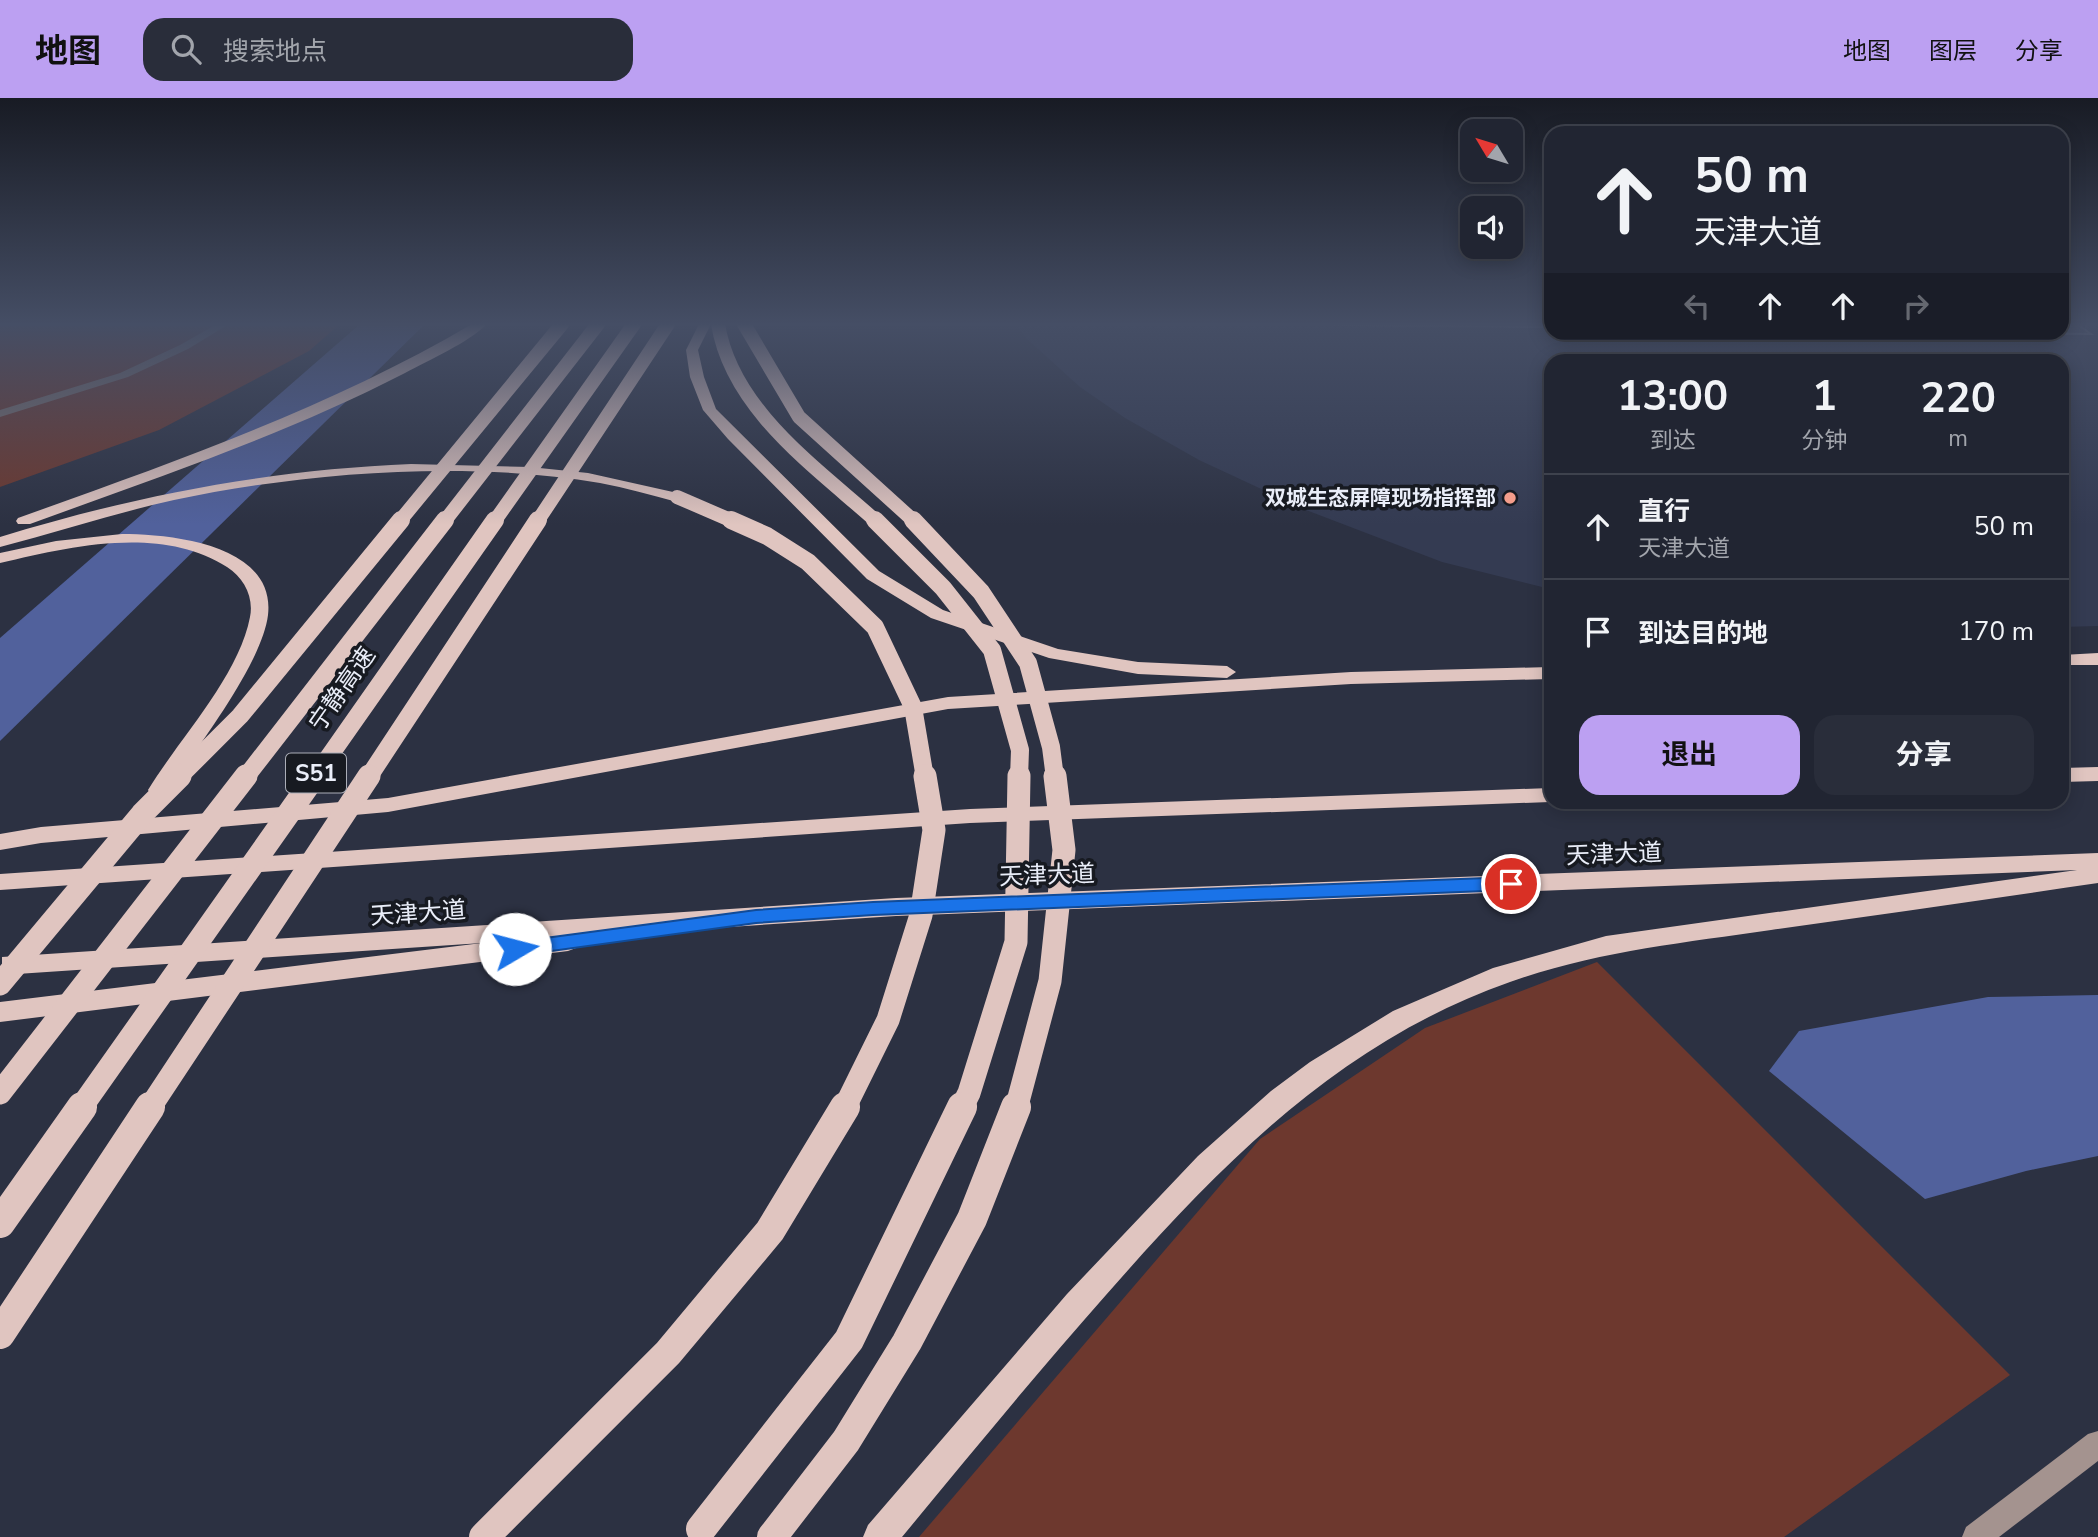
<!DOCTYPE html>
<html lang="zh">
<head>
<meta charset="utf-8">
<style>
  :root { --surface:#212532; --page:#292d3a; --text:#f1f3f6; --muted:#a2a5ac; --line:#3e424d; --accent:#bca0f2 }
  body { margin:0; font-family:"Nunito Sans","Noto Sans SC",sans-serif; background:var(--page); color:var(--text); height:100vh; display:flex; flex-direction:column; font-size:26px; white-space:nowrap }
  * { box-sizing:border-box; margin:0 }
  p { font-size:23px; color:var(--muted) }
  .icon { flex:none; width:38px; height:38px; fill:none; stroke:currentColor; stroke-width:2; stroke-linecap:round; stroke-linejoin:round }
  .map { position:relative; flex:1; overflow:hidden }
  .details { position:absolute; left:1544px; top:256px; width:525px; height:455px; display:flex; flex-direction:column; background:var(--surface); border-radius:21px; box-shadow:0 4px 18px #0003,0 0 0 2px var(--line) }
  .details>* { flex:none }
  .top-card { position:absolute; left:1544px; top:28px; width:525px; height:214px; border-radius:21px; box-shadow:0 4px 18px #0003,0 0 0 2px var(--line); background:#212532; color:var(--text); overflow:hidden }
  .needle { width:46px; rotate:308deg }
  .fabs { position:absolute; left:1460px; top:21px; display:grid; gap:14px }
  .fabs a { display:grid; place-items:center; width:63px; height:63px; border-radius:14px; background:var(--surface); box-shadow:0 4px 18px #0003,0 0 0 2px var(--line); font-size:35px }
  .pin { position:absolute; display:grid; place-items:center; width:60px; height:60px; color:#fff; margin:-30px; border:4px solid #fff; border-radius:50%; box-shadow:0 2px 7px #0007 }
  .me { position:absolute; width:77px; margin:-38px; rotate:82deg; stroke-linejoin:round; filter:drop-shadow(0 0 5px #0008) }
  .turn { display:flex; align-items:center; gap:24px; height:147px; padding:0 35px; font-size:32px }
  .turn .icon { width:91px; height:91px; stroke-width:2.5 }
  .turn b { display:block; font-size:49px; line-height:60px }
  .lanes { display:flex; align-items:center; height:66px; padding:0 35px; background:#0003; justify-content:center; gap:35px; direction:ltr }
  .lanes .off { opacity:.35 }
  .eta { display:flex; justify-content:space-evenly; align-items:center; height:119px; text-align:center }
  .eta b { font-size:42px; font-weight:700; line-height:49px }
  .action { display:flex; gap:14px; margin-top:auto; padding:14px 35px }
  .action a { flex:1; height:80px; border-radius:21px; background:var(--accent); color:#111; font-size:28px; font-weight:700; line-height:80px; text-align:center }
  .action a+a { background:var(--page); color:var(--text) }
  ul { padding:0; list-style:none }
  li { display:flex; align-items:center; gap:21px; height:105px; padding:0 35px; border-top:2px solid var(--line) }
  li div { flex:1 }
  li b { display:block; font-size:26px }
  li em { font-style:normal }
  header { display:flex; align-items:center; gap:42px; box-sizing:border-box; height:98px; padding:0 35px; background:var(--accent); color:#111 }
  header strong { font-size:33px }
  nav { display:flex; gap:38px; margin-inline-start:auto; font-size:24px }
  .search { width:490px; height:63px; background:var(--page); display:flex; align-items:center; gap:18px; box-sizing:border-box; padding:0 24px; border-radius:21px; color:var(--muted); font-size:26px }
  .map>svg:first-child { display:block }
</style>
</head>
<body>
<header>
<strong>地图</strong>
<div class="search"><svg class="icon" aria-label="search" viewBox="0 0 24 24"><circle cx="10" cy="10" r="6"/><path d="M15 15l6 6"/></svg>搜索地点</div>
<nav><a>地图</a><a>图层</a><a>分享</a></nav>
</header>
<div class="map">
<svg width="2098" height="1439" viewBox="0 0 2098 1439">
  <rect width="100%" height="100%" fill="#2c3142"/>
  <!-- built -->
  <path fill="#343b52" d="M1016,226H1550V234H2062V226H2098V528L2062,529V262H1550V491L1442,464L1306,412L1199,362L1125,320L1080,289L1027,241Z"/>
  <!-- green -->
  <g fill="#6d382e">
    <path d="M0,226H340L309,253L159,332L0,389Z"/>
    <path d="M1597,864L2010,1277L1784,1439H919L1260,1041L1425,930Z"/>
  </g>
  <!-- water -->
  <g fill="#51619c">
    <path d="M360,226H425L0,643V540Z"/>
    <path d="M2098,897V1058L2026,1073L1925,1101L1769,973L1799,933L1988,899Z"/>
  </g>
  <!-- building -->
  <g fill="#4e5466" stroke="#8e95a9" stroke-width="2">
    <path d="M1250,226H1542L1544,229Z"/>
    <path d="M2062,226H2077L2091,236L1947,234H2062Z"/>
  </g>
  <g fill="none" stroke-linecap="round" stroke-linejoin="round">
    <!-- street -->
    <path fill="#7b706e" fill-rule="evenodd" d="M217,226H229L188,251L128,279L0,319V312L120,275L180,247Z"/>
    <!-- secondary -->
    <path fill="#a4938f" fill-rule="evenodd" d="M2098,1333V1363L1999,1439H1962L1966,1429L2088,1336Z"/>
    <!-- highway -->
    <g fill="#e0c5c0" fill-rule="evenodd">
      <path d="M472,226H487C468,245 429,262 405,275C285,337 156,380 30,426H18L16,423L18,420C174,364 329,310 472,226Z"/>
      <path d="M699,226H711L698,252L704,279L716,311L879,473L943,512L1058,551L1138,564L1227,568L1236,574L1227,580L1138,576L1049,560L931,520L867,481L728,341L703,312L690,279L686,252Z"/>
      <path d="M411,366L530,369L588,375L682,396L685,399L677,404C651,397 626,390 600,385C467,362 305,374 174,402C115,415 58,434 0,449V439C137,397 268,372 411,366Z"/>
      <path d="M122,436C170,436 276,446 268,517C262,567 194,653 165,697H151L148,692C179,641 239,578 250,519C254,499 244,480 227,469C161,427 72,448 0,465V455L56,443Z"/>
      <path d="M2098,555V567H2062V557Z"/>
      <path d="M1550,569V581L1351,586L948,611L388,714L41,745L0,752V736L41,729L388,700L948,599L1351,574Z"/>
      <path d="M2098,669V683L2062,684V670Z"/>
      <path d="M1550,690L1552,704H1550L970,725L0,792V776L970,711Z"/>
      <path d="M2098,755V785C1989,801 1880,817 1771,832C1682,845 1594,854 1510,884C1340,944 1223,1064 1106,1197C1036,1276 969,1358 902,1439H863L868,1427L1067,1196L1198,1058L1271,993L1310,964L1393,913L1493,870L1606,838L2077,772L896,818L577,839L580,844L576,850L568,853L0,924V904L482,845L2,877V859L896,800Z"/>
    </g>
    <!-- highway-bridge-far3 -->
    <g stroke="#e0c5c0" stroke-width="14">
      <path d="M718,226C732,312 817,370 877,424"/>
      <path d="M744,226L799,319L915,424"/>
      <path d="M677,399L735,424"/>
      <path d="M399,424L562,226"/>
      <path d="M444,424L598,226"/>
      <path d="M494,424L634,226"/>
      <path d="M537,424L668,226"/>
    </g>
    <!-- highway-bridge-far2 -->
    <g stroke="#e0c5c0" stroke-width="18">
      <path d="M731,422L767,438L808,464L875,529L913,609L925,680"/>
      <path d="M875,422L943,490L992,552L1020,652L1019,680"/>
      <path d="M913,422L981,494L1028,565L1051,649L1055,680"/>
      <path d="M178,680L240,618L401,422"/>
      <path d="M245,680L445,422"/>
      <path d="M314,680L495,422"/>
      <path d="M368,680L538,422"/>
    </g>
    <!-- highway-bridge-far1 -->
    <g stroke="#e0c5c0" stroke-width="23">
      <path d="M0,886L142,716L180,678"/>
      <path d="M0,995L246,678"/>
      <path d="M80,1011L315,678"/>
      <path d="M149,1011L369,678"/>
      <path d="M844,1011L888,922L921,817L934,732L925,678"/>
      <path d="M961,1011L969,995L1016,844L1019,678"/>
      <path d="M1016,1011L1050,883L1064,752L1055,678"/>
    </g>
    <!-- highway-bridge -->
    <g stroke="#e0c5c0" stroke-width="30">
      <path d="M0,1125L82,1009"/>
      <path d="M0,1236L150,1009"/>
      <path d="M701,1431L849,1242L962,1009"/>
      <path d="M484,1439L668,1255L770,1133L845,1009"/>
      <path d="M772,1439L846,1343L907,1244L972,1121L1016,1009"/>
    </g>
  </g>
  <!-- sky -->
  <linearGradient id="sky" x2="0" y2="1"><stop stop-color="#181b24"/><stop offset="0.53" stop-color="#454e65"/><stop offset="1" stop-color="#454e65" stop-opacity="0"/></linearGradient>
  <rect width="2098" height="427" fill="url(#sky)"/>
  <!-- route -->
  <path fill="#1a73e8" stroke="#114b97" stroke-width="2" d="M1511,779L1519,786L1511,792L873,817L756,825L515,858L509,856L506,851L509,846L515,844L756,812L873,804Z"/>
  <!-- markers -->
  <circle fill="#f49d8b" stroke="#171a21" stroke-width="2.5" cx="1510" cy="400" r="7"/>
  <g text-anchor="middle" stroke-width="7" stroke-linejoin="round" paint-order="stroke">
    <!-- far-poi labels -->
    <g font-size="21" font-weight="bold" fill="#eaeef9" stroke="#171a21" text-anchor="end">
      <text x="1496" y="407">双城生态屏障现场指挥部</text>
    </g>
    <!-- shield labels -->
    <rect fill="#171a21" stroke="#abaeb8" stroke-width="2" x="286" y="655.5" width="60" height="39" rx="5"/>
    <g font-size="23" font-weight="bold" fill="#eaeef9">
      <text x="316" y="683">S51</text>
    </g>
    <!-- street labels -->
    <g font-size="24" fill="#eaeef9" stroke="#171a21">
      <text transform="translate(342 591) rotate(-55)" y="8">宁静高速</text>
      <text transform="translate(1614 756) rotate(-2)" y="8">天津大道</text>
      <text transform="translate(1047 777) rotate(-2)" y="8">天津大道</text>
      <text transform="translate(418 815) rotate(-4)" y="8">天津大道</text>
    </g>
  </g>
</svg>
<div class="fabs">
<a><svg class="needle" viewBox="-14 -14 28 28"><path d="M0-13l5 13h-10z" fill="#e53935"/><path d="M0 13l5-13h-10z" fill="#a2a5ac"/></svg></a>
<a><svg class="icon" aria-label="sound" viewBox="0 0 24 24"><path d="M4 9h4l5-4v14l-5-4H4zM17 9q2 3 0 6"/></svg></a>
</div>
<div class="pin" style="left:1511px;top:786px;background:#d93025"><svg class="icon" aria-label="arrive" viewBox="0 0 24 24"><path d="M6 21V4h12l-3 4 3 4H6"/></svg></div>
<svg class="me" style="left:515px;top:851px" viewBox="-20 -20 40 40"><circle r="19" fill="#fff"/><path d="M0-13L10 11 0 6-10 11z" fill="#1a73e8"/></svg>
<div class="top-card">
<div class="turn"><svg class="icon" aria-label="ahead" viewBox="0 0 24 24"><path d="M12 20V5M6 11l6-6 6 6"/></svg><div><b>50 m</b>天津大道</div></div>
<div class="lanes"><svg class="icon off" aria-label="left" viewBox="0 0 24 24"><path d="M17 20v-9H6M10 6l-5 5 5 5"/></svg><svg class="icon" aria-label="ahead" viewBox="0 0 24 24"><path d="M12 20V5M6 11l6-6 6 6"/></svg><svg class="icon" aria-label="ahead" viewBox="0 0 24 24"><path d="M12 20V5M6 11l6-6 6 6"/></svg><svg class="icon off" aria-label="right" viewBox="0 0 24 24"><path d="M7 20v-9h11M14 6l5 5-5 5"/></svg></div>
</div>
<section class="details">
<div class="eta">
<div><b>13:00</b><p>到达</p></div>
<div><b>1</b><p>分钟</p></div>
<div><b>220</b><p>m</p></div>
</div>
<ul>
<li><svg class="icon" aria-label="ahead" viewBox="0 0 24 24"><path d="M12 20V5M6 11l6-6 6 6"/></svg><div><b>直行</b><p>天津大道</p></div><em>50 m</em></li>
<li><svg class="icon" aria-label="arrive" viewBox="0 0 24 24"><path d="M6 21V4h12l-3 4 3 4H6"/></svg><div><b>到达目的地</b></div><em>170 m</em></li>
</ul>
<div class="action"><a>退出</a><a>分享</a></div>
</section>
</div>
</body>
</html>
